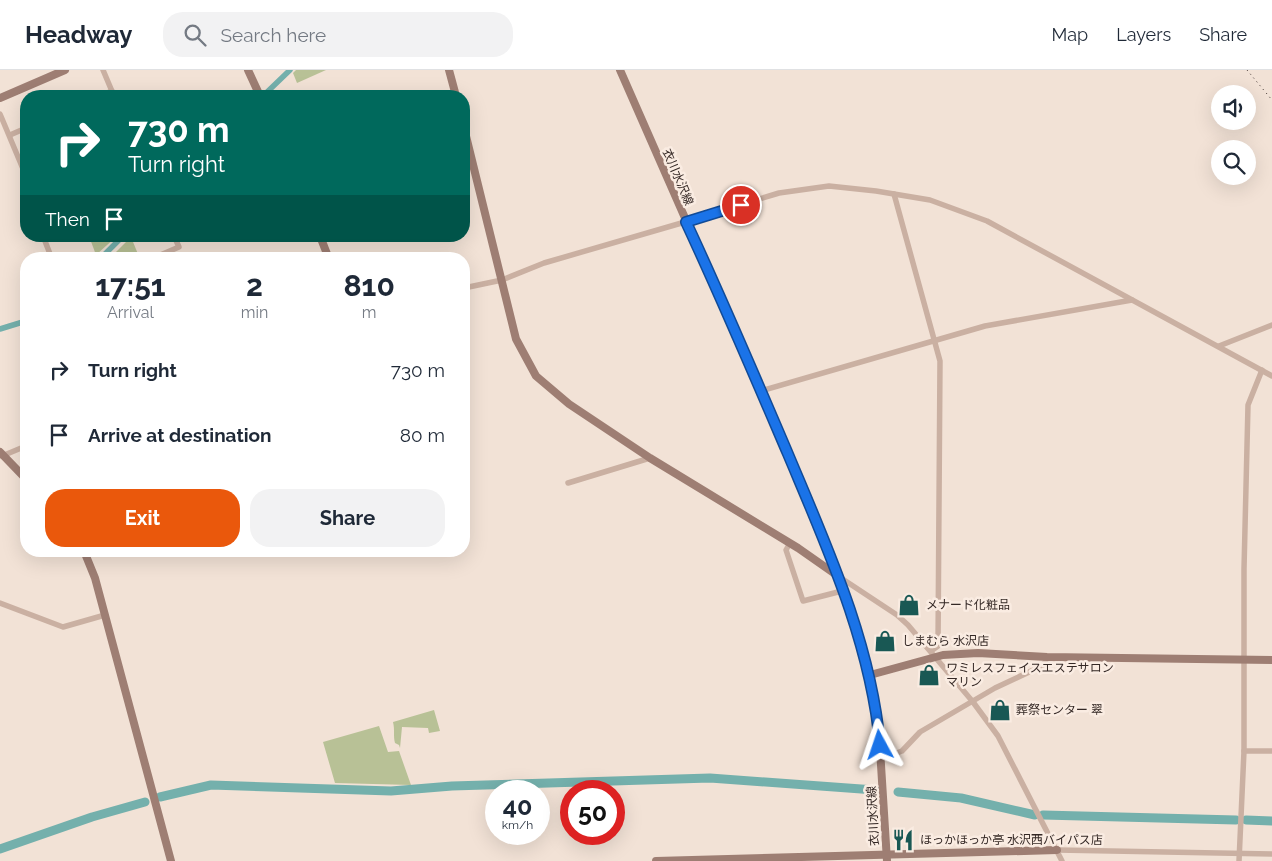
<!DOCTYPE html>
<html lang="en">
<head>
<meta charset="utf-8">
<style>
  :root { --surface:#fff; --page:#f2f2f3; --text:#1f2937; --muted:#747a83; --line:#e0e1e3; --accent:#ea580c }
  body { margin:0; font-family:Raleway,"Noto Sans JP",sans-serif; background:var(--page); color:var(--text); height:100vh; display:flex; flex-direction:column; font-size:19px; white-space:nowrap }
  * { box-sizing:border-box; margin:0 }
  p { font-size:16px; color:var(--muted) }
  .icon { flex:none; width:28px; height:28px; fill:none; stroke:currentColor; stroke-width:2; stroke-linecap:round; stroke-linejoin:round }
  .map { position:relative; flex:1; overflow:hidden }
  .details { position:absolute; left:20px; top:182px; width:450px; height:305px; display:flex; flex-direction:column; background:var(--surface); border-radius:20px; box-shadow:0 5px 20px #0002 }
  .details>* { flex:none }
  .top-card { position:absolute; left:20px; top:20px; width:450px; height:152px; border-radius:20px; box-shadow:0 5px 20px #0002; background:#00695c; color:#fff; overflow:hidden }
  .buttons { position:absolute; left:1211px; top:15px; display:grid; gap:10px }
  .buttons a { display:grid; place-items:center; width:45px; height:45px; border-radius:50%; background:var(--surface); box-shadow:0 5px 20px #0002; font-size:25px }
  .speed { position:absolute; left:485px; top:710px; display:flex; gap:10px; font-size:25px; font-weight:700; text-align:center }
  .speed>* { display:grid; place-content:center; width:65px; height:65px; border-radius:50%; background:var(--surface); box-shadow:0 5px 20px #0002; line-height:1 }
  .speed small { font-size:12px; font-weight:400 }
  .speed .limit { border:8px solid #d22; background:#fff; color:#111 }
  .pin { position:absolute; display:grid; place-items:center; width:42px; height:42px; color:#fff; margin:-21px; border:2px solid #fff; border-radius:50%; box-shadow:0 1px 5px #0007 }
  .me { position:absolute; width:55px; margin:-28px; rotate:355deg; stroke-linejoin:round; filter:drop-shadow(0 0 4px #0008) }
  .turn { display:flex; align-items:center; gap:18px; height:105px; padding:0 25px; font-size:22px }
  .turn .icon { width:65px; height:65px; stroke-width:2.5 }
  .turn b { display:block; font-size:35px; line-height:42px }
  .then { display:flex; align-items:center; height:48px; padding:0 25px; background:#0003; gap:10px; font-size:19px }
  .eta { display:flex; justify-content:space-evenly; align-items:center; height:85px; text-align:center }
  .eta b { font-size:30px; font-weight:700; line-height:35px }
  .button { display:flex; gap:10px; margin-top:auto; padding:10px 25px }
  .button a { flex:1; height:58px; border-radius:20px; background:var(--accent); color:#fff; font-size:20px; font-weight:700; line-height:58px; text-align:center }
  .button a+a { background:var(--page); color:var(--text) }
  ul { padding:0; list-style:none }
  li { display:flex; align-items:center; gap:15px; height:65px; padding:0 25px }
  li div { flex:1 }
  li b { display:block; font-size:19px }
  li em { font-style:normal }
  header { display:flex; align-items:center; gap:30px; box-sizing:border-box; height:70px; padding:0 25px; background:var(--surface); border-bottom:1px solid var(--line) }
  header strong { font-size:24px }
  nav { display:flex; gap:28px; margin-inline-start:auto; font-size:18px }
  .search { width:350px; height:45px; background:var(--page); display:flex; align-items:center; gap:12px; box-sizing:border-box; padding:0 18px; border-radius:20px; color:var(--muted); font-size:19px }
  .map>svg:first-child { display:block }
</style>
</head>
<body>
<header>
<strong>Headway</strong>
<div class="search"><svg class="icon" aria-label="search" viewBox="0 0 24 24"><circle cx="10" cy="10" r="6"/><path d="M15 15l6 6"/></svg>Search here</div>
<nav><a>Map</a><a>Layers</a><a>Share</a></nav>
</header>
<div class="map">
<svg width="1272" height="791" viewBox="0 0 1272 791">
  <rect width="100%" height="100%" fill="#f2e2d6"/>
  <!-- green -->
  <g fill="#b8c196">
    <path d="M296,0H326L297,13L293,3Z"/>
    <path d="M89,166H117L96,185Z"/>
    <path d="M131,167L140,189H109Z"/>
    <path d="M434,640L440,661L429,663L428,658L402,657L400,678L399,675L395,673C393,666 395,660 393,652Z"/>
    <path d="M379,656L388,682L399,681L411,715L335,713L323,672Z"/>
  </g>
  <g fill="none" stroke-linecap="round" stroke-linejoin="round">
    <!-- canal -->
    <g stroke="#74b0ac" stroke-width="5.5">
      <path d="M264,25L290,0"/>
      <path d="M100,189L123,166"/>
      <path d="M0,259L26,251"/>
    </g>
    <!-- river -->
    <g stroke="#74b0ac" stroke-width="9">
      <path d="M898,722L961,728L1035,745"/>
      <path d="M160,727L211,715L391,721L452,716L710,708L875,720"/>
      <path d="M1043,745L1236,750"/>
      <path d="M1246,750L1272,751"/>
      <path d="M0,779L92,747L145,732"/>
    </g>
    <!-- street -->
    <g stroke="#cab0a2" stroke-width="5.5">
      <path d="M103,0L114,26"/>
      <path d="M99,26L112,21"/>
      <path d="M0,44L26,106"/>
      <path d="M10,65L26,58"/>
      <path d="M894,124L940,291L938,576L931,581"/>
      <path d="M43,166L52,189"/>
      <path d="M151,189L179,177L174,166"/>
      <path d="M464,218L502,210L544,193L685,152L779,123L829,116L876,121L930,130L987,151L1272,306"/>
      <path d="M1219,276L1272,255"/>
      <path d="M761,321L985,256L1132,230"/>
      <path d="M2,386L26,376"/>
      <path d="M568,413L650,388"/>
      <path d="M790,473L786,480L803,531L842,521"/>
      <path d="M838,506L897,545L908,555L973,632L998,666L1062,791"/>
      <path d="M0,533L63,557L105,545"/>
      <path d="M1244,681H1272"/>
      <path d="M881,689L902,681L920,662L995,618L1044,595L1047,587"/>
      <path d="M1057,780L1272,784"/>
      <path d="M1239,791L1244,681V499L1248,335L1262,300"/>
    </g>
    <!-- secondary -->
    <g stroke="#9e7e73" stroke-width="8">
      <path d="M248,0L260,26"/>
      <path d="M449,0L456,26"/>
      <path d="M620,0L761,321L838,506L870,605L878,647L887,791"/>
      <path d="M0,28L65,0"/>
      <path d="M464,58L516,269L536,306L569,334L650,388L798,478L838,506"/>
      <path d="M320,166L329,189"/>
      <path d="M0,382L26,409"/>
      <path d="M84,481L95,508L171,791"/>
      <path d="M870,605L943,585L978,583L1047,587L1272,590"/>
      <path d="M656,791L1057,780"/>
    </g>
    <!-- rail -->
    <path stroke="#342825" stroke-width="1" stroke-dasharray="1 4" stroke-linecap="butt" d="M1247,0L1272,30"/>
  </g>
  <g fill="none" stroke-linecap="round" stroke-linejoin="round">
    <!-- route casing -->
    <g stroke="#114b97" stroke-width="12">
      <path id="route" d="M741,135L686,152C722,229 755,307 788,384C827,477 871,573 880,675"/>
    </g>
    <!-- route -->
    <use href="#route" stroke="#1a73e8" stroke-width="9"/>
  </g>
  <!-- icons -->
  <defs>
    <g id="shop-bare" transform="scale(1.725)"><path d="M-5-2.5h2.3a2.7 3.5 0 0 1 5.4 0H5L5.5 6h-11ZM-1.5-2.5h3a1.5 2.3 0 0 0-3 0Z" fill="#195854" stroke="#faece2" stroke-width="2.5" paint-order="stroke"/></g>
    <g id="restaurant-bare" transform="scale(1.725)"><path d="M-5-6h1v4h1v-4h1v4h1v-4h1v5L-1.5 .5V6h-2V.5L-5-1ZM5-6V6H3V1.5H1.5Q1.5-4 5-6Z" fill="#195854" stroke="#faece2" stroke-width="2.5" paint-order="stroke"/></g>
  </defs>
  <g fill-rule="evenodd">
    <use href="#shop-bare" x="909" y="535"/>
    <use href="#shop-bare" x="885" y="571"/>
    <use href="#shop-bare" x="929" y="605"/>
    <use href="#shop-bare" x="1000" y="640"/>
    <use href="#restaurant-bare" x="903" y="770"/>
  </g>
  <g text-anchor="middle" stroke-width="5" stroke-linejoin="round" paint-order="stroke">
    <!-- street labels -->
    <g font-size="12" fill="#342825" stroke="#faece2">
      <text transform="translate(678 107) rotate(67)" y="4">衣川水沢線</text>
      <text transform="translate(873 746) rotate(-93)" y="4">衣川水沢線</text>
    </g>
    <!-- poi labels -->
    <g font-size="12" fill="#342825" stroke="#faece2" text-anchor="start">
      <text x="926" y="539">メナード化粧品</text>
      <text x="902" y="575">しまむら 水沢店</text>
      <text x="946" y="602">ワミレスフェイスエステサロン<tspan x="946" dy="14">マリン</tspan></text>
      <text x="1016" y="644">葬祭センター 翠</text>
      <text x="920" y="774">ほっかほっか亭 水沢西バイパス店</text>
    </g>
  </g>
</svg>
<div class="buttons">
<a><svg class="icon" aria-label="sound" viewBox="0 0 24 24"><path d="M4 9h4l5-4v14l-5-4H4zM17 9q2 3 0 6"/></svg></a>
<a><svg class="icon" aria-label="search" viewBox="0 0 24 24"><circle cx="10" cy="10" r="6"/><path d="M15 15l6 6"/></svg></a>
</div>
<div class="speed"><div>40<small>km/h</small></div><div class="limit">50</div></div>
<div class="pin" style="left:741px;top:135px;background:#d93025"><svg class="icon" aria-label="arrive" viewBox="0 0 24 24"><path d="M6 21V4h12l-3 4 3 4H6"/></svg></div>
<svg class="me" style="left:880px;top:675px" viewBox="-20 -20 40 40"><path d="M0-17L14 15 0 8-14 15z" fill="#1a73e8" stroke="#fff" stroke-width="4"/></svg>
<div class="top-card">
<div class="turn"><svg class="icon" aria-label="right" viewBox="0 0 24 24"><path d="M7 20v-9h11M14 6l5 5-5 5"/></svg><div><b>730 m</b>Turn right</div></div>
<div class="then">Then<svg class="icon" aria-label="arrive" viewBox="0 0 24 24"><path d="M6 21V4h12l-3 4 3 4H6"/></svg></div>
</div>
<section class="details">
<div class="eta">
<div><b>17:51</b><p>Arrival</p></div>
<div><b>2</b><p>min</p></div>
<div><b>810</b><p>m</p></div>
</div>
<ul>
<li><svg class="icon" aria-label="right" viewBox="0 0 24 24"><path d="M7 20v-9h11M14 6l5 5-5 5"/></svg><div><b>Turn right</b></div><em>730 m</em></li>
<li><svg class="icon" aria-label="arrive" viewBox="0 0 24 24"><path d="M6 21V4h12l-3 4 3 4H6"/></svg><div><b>Arrive at destination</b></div><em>80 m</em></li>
</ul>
<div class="button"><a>Exit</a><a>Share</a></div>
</section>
</div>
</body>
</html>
